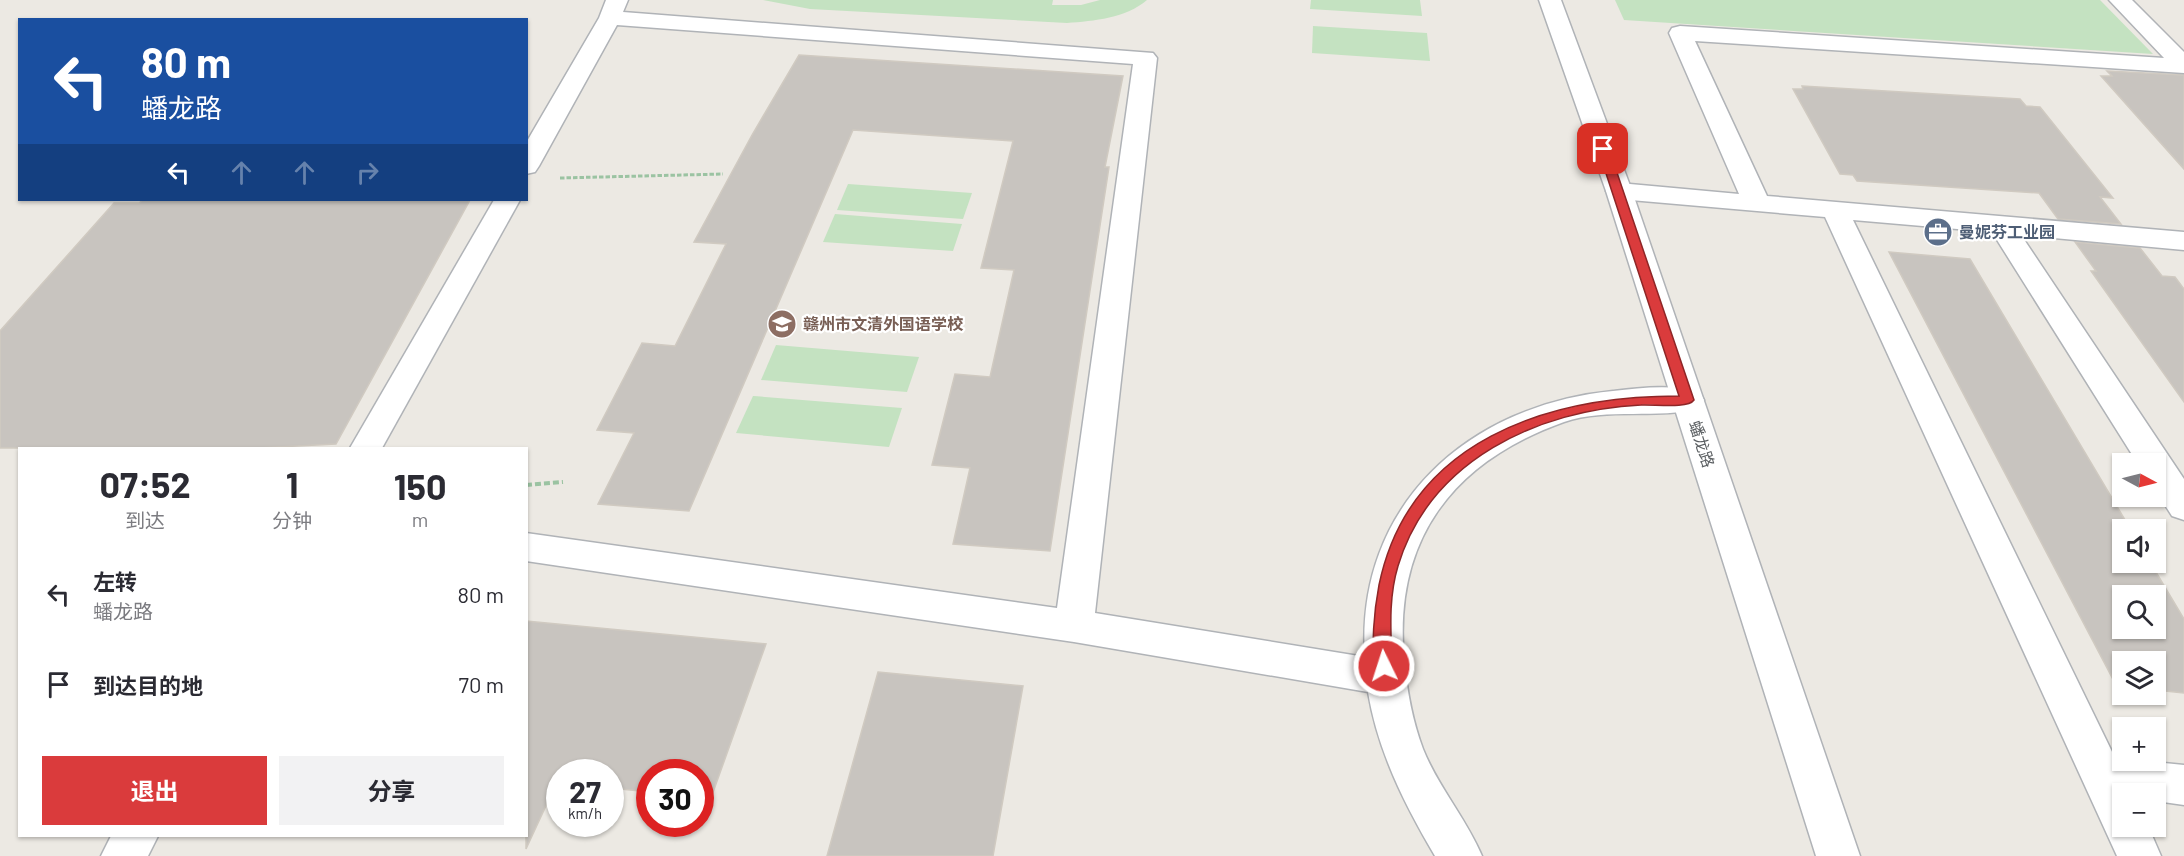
<!DOCTYPE html>
<html lang="zh">
<head>
<meta charset="utf-8">
<style>
  :root { --surface:#fff; --page:#f2f2f3; --text:#2b2b33; --muted:#7c7c81; --accent:#da3b3c }
  body { margin:0; font-family:Barlow,"Noto Sans SC",sans-serif; background:var(--page); color:var(--text); height:100vh; display:flex; flex-direction:column; font-size:22px; white-space:nowrap }
  * { box-sizing:border-box; margin:0 }
  p { font-size:20px; color:var(--muted) }
  .icon { flex:none; width:33px; height:33px; fill:none; stroke:currentColor; stroke-width:2; stroke-linecap:round; stroke-linejoin:round }
  .map { position:relative; flex:1; overflow:hidden }
  .sheet { position:absolute; left:18px; top:447px; width:510px; height:390px; display:flex; flex-direction:column; background:var(--surface); border-radius:0px; box-shadow:0 2px 4px #0004 }
  .sheet>* { flex:none }
  .hud { position:absolute; left:18px; top:18px; width:510px; height:183px; border-radius:0px; box-shadow:0 2px 4px #0004; background:#1a4fa0; color:#fff; overflow:hidden }
  .needle { width:39px; rotate:97deg }
  .fabs { position:absolute; left:2112px; top:453px; display:grid; gap:12px }
  .fabs a { display:grid; place-items:center; width:54px; height:54px; border-radius:0px; background:var(--surface); box-shadow:0 2px 4px #0004; font-size:30px }
  .speed { position:absolute; left:546px; top:759px; display:flex; gap:12px; font-size:30px; font-weight:700; text-align:center }
  .speed>* { display:grid; place-content:center; width:78px; height:78px; border-radius:50%; background:var(--surface); box-shadow:0 2px 4px #0004; line-height:1 }
  .speed small { font-size:15px; font-weight:400 }
  .speed .limit { border:9px solid #d22; background:#fff; color:#111 }
  .pin { position:absolute; display:grid; place-items:center; width:51px; height:51px; color:#fff; margin:-26px; border-radius:12px; box-shadow:0 3px 9px #0006 }
  .me { position:absolute; width:66px; margin:-33px; rotate:356deg; stroke-linejoin:round; filter:drop-shadow(0 0 4px #0008) }
  .turn { display:flex; align-items:center; gap:21px; height:126px; padding:0 24px; font-size:27px }
  .turn .icon { width:78px; height:78px; stroke-width:2.5 }
  .turn b { display:block; font-size:42px; line-height:51px }
  .lanes { display:flex; align-items:center; height:57px; padding:0 24px; background:#0003; justify-content:center; gap:30px; direction:ltr }
  .lanes .off { opacity:.35 }
  .eta { display:flex; justify-content:space-evenly; align-items:center; height:102px; text-align:center }
  .eta b { font-size:36px; font-weight:700; line-height:42px }
  .cta { display:flex; gap:12px; margin-top:auto; padding:12px 24px }
  .cta a { flex:1; height:69px; border-radius:0px; background:var(--accent); color:#fff; font-size:24px; font-weight:700; line-height:69px; text-align:center }
  .cta a+a { background:var(--page); color:var(--text) }
  ul { padding:0; list-style:none }
  li { display:flex; align-items:center; gap:18px; height:90px; padding:0 24px }
  li div { flex:1 }
  li b { display:block; font-size:22px }
  li em { font-style:normal }
  .map>svg:first-child { display:block }
</style>
</head>
<body>
<div class="map">
<svg width="2184" height="856" viewBox="0 0 2184 856">
  <rect width="100%" height="100%" fill="#ece9e3"/>
  <!-- green -->
  <g fill="#c4e2c1">
    <path d="M763,0H1053L1052,5H1081L1100,0H1147C1126,18 1094,21 1067,23L810,9Z"/>
    <path d="M1311,0H1420L1422,16L1310,9Z"/>
    <path d="M1615,0H2100L2153,54L1624,20Z"/>
    <path d="M1313,26L1427,33L1430,61L1312,53Z"/>
    <path d="M848,184L972,193L963,219L837,210Z"/>
    <path d="M835,214L962,224L953,251L823,242Z"/>
    <path d="M776,345L919,357L907,392L761,380Z"/>
    <path d="M753,396H754L902,408L889,447L736,433Z"/>
  </g>
  <!-- building -->
  <g fill="#c8c4bf" stroke="#d0cac1" stroke-width="1.5" fill-rule="evenodd">
    <path d="M799,55L1123,76L1105,167H1109L1050,551L953,544L970,468L932,465L955,374L990,377L1014,270L981,268L1013,141L853,130L689,511L598,504L634,433L597,430L642,343L675,346L726,244L694,242L752,135Z"/>
    <path d="M2107,71L2184,75V169L2101,76H2112Z"/>
    <path d="M1802,86L2020,99L2026,106L2040,107L2113,198L2100,197L2121,224L2058,219L2039,193L1857,181L1853,175L1840,174L1793,89H1803Z"/>
    <path d="M143,200H470L336,444L258,448H0V331L114,203H139Z"/>
    <path d="M2075,242L2140,248L2162,276L2175,277L2184,289V402L2091,271H2096Z"/>
    <path d="M1889,252L1970,259L2131,530H2122V562H2150L2184,619V693L2156,690V662H2122V686L2116,685ZM2122,596H2156V628H2122Z"/>
    <path d="M526,621L766,644L711,798L700,797V772H650V792L610,788V772H560V782H557L526,849Z"/>
    <path d="M878,672L1023,686L993,856H827Z"/>
  </g>
  <g fill="none" stroke-linecap="round" stroke-linejoin="round">
    <!-- minor casing -->
    <g stroke="#b0b3b7" stroke-width="3">
      <g id="minor">
        <path d="M606,0H628L623,12L1153,53L1157,58L1095,613L1365,657C1355,506 1468,405 1613,391C1640,388 1673,384 1699,392L1704,400L1699,408C1659,420 1608,407 1564,422C1452,462 1393,540 1404,660C1407,690 1412,720 1423,749C1438,787 1466,818 1482,856H1435C1405,805 1378,752 1368,692L1074,642L526,561V533L1057,608L1133,64L617,25L539,166L535,172L526,174V143L599,18Z"/>
        <path d="M2109,0H2132L2184,52V73L1695,41L1767,196L2184,232V250L2021,235L2184,479V520L2172,516L2156,491V464H2138L1992,232L1853,220L2115,758L2184,765V805L2156,801V794H2122V826H2148L2161,856H2117L1825,217L1619,199L1610,197L1606,191L1610,185L1619,183L1739,194L1669,33L1672,28L1680,26L2164,58Z"/>
        <path d="M494,200H520L382,448H350Z"/>
        <path d="M111,836H158L148,856H101Z"/>
      </g>
    </g>
    <!-- tertiary casing -->
    <g stroke="#b0b3b7" stroke-width="3">
      <path id="tertiary" d="M1539,0H1561L1632,191L1860,856H1816L1606,191Z"/>
    </g>
    <!-- path-far1 -->
    <path stroke="#9bc3a2" stroke-width="3" stroke-dasharray="4.5 2" stroke-linecap="butt" d="M560,178L723,174"/>
    <!-- path -->
    <path stroke="#9bc3a2" stroke-width="4" stroke-dasharray="6 3" stroke-linecap="butt" d="M526,485L563,482"/>
    <!-- minor -->
    <use href="#minor" fill="#fff" fill-rule="evenodd"/>
    <!-- tertiary -->
    <use href="#tertiary" fill="#fff" fill-rule="evenodd"/>
  </g>
  <!-- route -->
  <path fill="#da3b3c" stroke="#8e2627" stroke-width="1.5" d="M1603,146L1609,149L1694,400C1688,409 1653,404 1641,405C1538,410 1430,460 1398,566C1388,599 1391,632 1392,666L1390,671H1378C1369,652 1375,606 1379,585C1409,440 1548,396 1679,396L1598,149Z"/>
  <!-- icons -->
  <defs>
    <g id="office-disc" transform="scale(1.5)"><circle r="9.5" fill="#5c6f8a" stroke="#fff"/><path d="M-6-3h4V-5.5h4V-3h4V5H-6ZM-1-4.5V-3h2v-1.5ZM-6 0V1H6V0Z" fill="#fff"/></g>
    <g id="school-disc" transform="scale(1.5)"><circle r="9.5" fill="#8d6e63" stroke="#fff"/><path d="M0-5L7-2L0 1L-7-2ZM-4 1L0 2.5L4 1V4Q0 6-4 4Z" fill="#fff"/></g>
  </defs>
  <g fill-rule="evenodd">
    <use href="#office-disc" x="1938" y="232"/>
    <use href="#school-disc" x="782" y="324"/>
  </g>
  <g text-anchor="middle" stroke-width="4.5" stroke-linejoin="round" paint-order="stroke">
    <!-- service labels -->
    <g font-size="16" font-weight="bold" fill="#4e5e75" stroke="#fff" text-anchor="start">
      <text x="1959" y="238">曼妮芬工业园</text>
    </g>
    <!-- education labels -->
    <g font-size="16" font-weight="bold" fill="#785e54" stroke="#fff" text-anchor="start">
      <text x="803" y="330">赣州市文清外国语学校</text>
    </g>
    <!-- street labels -->
    <g font-size="16" fill="#5b5f62" stroke="#fff">
      <text transform="translate(1702 444) rotate(72)" y="6">蟠龙路</text>
    </g>
  </g>
</svg>
<div class="fabs">
<a><svg class="needle" viewBox="-14 -14 28 28"><path d="M0-13l5 13h-10z" fill="#e53935"/><path d="M0 13l5-13h-10z" fill="#7c7c81"/></svg></a>
<a><svg class="icon" aria-label="sound" viewBox="0 0 24 24"><path d="M4 9h4l5-4v14l-5-4H4zM17 9q2 3 0 6"/></svg></a>
<a><svg class="icon" aria-label="search" viewBox="0 0 24 24"><circle cx="10" cy="10" r="6"/><path d="M15 15l6 6"/></svg></a>
<a><svg class="icon" aria-label="layers" viewBox="0 0 24 24"><path d="M12 4l9 5-9 5-9-5zM3 14l9 5 9-5"/></svg></a>
<a>+</a>
<a>−</a>
</div>
<div class="speed"><div>27<small>km/h</small></div><div class="limit">30</div></div>
<div class="pin" style="left:1603px;top:149px;background:#d93025"><svg class="icon" aria-label="arrive" viewBox="0 0 24 24"><path d="M6 21V4h12l-3 4 3 4H6"/></svg></div>
<svg class="me" style="left:1384px;top:666px" viewBox="-20 -20 40 40"><circle r="17" fill="#da3b3c" stroke="#fff" stroke-width="3"/><path d="M0-11L8 9 0 5-8 9z" fill="#fff"/></svg>
<div class="hud">
<div class="turn"><svg class="icon" aria-label="left" viewBox="0 0 24 24"><path d="M17 20v-9H6M10 6l-5 5 5 5"/></svg><div><b>80 m</b>蟠龙路</div></div>
<div class="lanes"><svg class="icon" aria-label="left" viewBox="0 0 24 24"><path d="M17 20v-9H6M10 6l-5 5 5 5"/></svg><svg class="icon off" aria-label="ahead" viewBox="0 0 24 24"><path d="M12 20V5M6 11l6-6 6 6"/></svg><svg class="icon off" aria-label="ahead" viewBox="0 0 24 24"><path d="M12 20V5M6 11l6-6 6 6"/></svg><svg class="icon off" aria-label="right" viewBox="0 0 24 24"><path d="M7 20v-9h11M14 6l5 5-5 5"/></svg></div>
</div>
<section class="sheet">
<div class="eta">
<div><b>07:52</b><p>到达</p></div>
<div><b>1</b><p>分钟</p></div>
<div><b>150</b><p>m</p></div>
</div>
<ul>
<li><svg class="icon" aria-label="left" viewBox="0 0 24 24"><path d="M17 20v-9H6M10 6l-5 5 5 5"/></svg><div><b>左转</b><p>蟠龙路</p></div><em>80 m</em></li>
<li><svg class="icon" aria-label="arrive" viewBox="0 0 24 24"><path d="M6 21V4h12l-3 4 3 4H6"/></svg><div><b>到达目的地</b></div><em>70 m</em></li>
</ul>
<div class="cta"><a>退出</a><a>分享</a></div>
</section>
</div>
</body>
</html>
